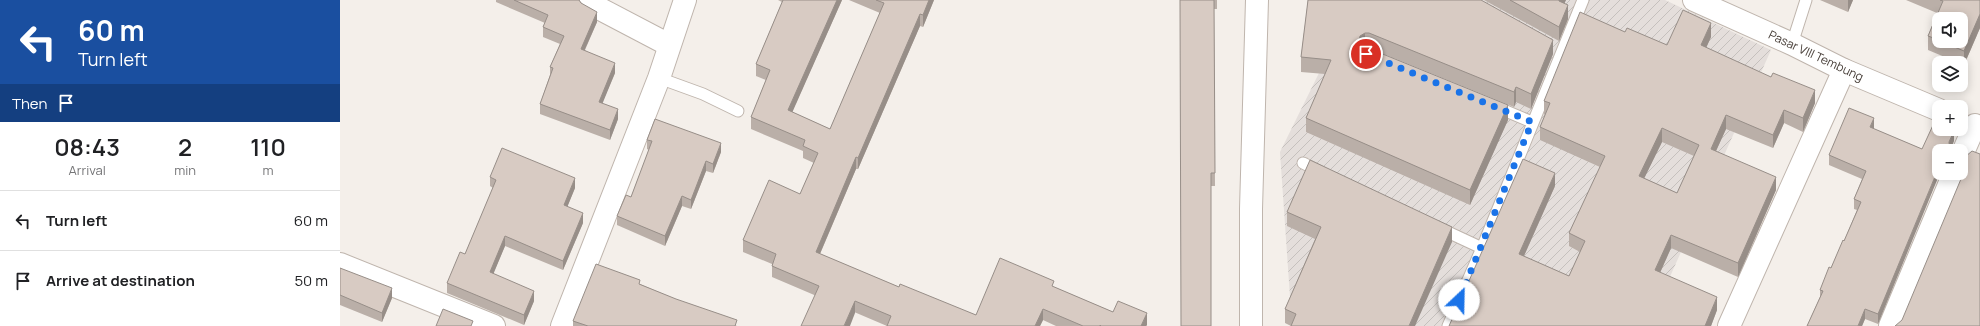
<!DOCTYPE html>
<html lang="en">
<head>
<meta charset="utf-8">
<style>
  :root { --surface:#fff; --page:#f2f2f2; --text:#202124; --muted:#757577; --line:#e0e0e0 }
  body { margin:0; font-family:Manrope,sans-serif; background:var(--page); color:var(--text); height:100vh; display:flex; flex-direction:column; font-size:15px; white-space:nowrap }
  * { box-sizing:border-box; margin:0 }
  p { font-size:13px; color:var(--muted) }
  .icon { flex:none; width:22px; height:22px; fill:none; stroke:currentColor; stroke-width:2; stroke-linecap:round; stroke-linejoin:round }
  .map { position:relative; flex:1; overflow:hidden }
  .side { display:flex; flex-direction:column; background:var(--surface); width:340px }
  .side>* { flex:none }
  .guide { background:#1a4fa0; color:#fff; overflow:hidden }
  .buttons { position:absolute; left:1592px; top:12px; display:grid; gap:8px }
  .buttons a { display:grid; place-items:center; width:36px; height:36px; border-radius:8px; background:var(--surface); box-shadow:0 2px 10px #0003; font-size:20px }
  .pin { position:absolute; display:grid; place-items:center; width:34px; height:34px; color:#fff; margin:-17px; border:2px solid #fff; border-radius:50%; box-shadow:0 1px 4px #0007 }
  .me { position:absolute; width:44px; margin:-22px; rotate:24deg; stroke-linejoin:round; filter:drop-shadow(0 0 3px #0008) }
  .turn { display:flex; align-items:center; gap:14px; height:84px; padding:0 12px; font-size:18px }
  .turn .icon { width:52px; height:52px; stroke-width:2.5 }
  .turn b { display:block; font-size:28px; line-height:34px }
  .then { display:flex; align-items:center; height:38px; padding:0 12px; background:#0003; gap:8px; font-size:15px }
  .eta { display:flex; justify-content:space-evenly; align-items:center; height:68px; text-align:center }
  .eta b { font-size:24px; font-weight:600; line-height:28px }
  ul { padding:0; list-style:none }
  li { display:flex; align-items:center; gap:12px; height:60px; padding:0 12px; border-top:1px solid var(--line) }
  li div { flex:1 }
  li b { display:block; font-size:15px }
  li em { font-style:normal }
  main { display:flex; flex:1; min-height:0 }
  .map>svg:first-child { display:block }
</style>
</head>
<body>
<main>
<section class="side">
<div class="guide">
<div class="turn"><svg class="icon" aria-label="left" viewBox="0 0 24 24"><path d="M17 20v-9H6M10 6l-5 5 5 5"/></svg><div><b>60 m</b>Turn left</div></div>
<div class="then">Then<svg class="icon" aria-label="arrive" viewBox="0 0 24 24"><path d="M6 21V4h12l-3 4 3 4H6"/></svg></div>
</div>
<div class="eta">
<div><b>08:43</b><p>Arrival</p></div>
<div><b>2</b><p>min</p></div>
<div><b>110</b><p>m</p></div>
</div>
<ul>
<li><svg class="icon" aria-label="left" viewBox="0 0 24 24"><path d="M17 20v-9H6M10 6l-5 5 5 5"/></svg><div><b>Turn left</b></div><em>60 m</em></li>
<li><svg class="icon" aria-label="arrive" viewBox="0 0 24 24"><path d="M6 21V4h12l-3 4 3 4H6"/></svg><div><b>Arrive at destination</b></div><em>50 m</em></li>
</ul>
</section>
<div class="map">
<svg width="1640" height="326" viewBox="0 0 1640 326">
  <defs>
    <pattern id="industrial-furrows" width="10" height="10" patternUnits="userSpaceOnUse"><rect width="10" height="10" fill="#e4dedb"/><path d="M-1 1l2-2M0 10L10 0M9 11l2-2" fill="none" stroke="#c5c0bd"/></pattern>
  </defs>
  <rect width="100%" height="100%" fill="#f4efea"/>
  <!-- industrial -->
  <path fill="url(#industrial-furrows)" d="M1015,0H1325L1431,50L1308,326H952L940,152Z"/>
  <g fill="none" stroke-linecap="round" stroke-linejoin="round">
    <!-- service casing -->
    <g stroke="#bfb5ad" stroke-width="13">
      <g id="service">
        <path d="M1452,44L1466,0"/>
        <path d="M319,78L363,94L398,111"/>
        <path d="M1154,106L1192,122"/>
        <path d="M963,163L981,172"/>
        <path d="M1099,228L1142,248L1243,0"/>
        <path d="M1108,326L1142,248"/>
      </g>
    </g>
    <!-- minor casing -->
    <g stroke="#bfb5ad" stroke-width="24">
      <g id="minor">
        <path d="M1354,0L1452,44L1504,70L1599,110"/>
        <path d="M247,2L329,45"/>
        <path d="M1621,157L1635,125"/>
        <path d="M0,264L154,326"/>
        <path d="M222,326L319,78L345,0"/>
        <path d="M911,326V209L917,0"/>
        <path d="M1389,326L1504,70"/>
        <path d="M1550,326L1614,173"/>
      </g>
    </g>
    <!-- service -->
    <use href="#service" stroke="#fff" stroke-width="11"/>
    <!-- minor -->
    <use href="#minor" stroke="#fff" stroke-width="22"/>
  </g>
  <!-- wall -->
  <g fill="#baafa8" fill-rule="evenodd">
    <path d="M156,0H239L257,22L245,50L275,73L262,103L278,119L270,140L200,114V104L210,75V67L220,44L203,37V27L205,23L156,2Z"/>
    <path d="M438,0H502L452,112L490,129L540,13L509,0H594L583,27L580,26L518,169H516L480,254L559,287L636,315L714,287L773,312L807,325L806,326H716L703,320L700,326H547L432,277V264L403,252V240L460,194L474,163L463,158V151L411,129V117L426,80L416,76V64L442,2Z"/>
    <path d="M840,0H877V9H874L875,186H871Z"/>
    <path d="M968,0L1213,54L1191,109L1176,102L1174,107L1029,48L1027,47L1168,120L1130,205L966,132V118L985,74L961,72V57Z"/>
    <path d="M1144,0H1226L1224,3L1228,19L1219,41Z"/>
    <path d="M1480,0H1513L1508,12Z"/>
    <path d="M1566,0H1640V28L1624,65L1621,64V63H1619L1588,50V36L1597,13ZM1599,19L1621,41H1599Z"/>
    <path d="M1285,32L1327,45L1371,37L1366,48L1475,103L1463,132L1444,123L1433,148L1386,129L1376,151L1436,190L1398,277L1331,248L1320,273L1377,310L1371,326H1109L1215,186L1184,256L1229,276L1240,252L1229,246V233L1260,167L1200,140V127L1205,115L1204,114V101ZM1322,142L1354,156L1337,193L1304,178Z"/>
    <path d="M1534,129L1582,149L1614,141L1599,151L1538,324L1525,319L1522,326H1467L1480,297V290L1504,241L1517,210L1514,209V199L1522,179L1489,165V155Z"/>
    <path d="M307,140L381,152L373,173L366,171L351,209L342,206L325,246L277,225V216L291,197L309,150L307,149Z"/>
    <path d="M150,177L235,188L227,207L243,223L223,270L165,246L153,274L194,301L184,325L107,293V283L125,254L153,188L150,186Z"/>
    <path d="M947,212L1112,242L951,326L945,323V309L975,239L947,226Z"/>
    <path d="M0,268L52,298L42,322L0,305Z"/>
    <path d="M300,284L397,326H233V321Z"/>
  </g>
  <!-- shaded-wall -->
  <g fill="#978e88">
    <path d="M497,0H502L448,122V110Z"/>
    <path d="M589,0H594L583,27V15Z"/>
    <path d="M1219,0H1226L1219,15Z"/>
    <path d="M1508,0H1513L1508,12Z"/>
    <path d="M1228,5V19L1219,41V27Z"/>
    <path d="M257,12V22L241,58V49Z"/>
    <path d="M580,14V26L518,169V158Z"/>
    <path d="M1640,14V28L1624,65V51Z"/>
    <path d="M1371,23V37L1361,59V45Z"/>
    <path d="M1025,33V47L1019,41L1020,36Z"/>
    <path d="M1213,40V54L1191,109V94Z"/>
    <path d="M275,63V73L259,112V102Z"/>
    <path d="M1176,87V102L1174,107V92Z"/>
    <path d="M1475,90V103L1463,132V118Z"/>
    <path d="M1168,105V120L1130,205V190Z"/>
    <path d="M278,109V119L270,140V130Z"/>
    <path d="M1444,110V123L1433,148V135Z"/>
    <path d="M1386,115V129L1371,162V149Z"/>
    <path d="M1534,118V128L1530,137V127Z"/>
    <path d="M1322,128V142L1299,189V176Z"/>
    <path d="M1614,131V141L1610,151L1609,142Z"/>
    <path d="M381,143V152L373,173V164Z"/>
    <path d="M516,157V169L476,263V252Z"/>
    <path d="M366,161V171L351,209V200Z"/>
    <path d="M1599,167V173H1600L1538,324V314Z"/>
    <path d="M1215,173V186L1179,267V254Z"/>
    <path d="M1436,177V190L1398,277V263Z"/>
    <path d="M235,178V188L224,215V205Z"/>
    <path d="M342,196V206L325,246V236Z"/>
    <path d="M243,213V223L223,270V261Z"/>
    <path d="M1112,227V242L1075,326H1069Z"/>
    <path d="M1331,235V248L1315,284V270Z"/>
    <path d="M165,236V246L150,282V272Z"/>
    <path d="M52,288V298L42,322V313Z"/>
    <path d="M194,291V301L184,325V315Z"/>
    <path d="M1377,297V310L1371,326H1365Z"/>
    <path d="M515,301V313L510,326H504Z"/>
    <path d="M703,309V320L700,326H695Z"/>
    <path d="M1525,309V319L1522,326H1518Z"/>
    <path d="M807,313V325L806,326H801Z"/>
  </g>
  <!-- building -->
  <g fill="#d8cbc3" stroke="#978e88" fill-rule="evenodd">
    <path d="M174,0H239L241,3L257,12L241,49L275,63L259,102L278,109L270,130L200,104L213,68L210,67L224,36L203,27L208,15Z"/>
    <path d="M443,0H497L448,110L490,129L544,3L536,0H589L583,15L580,14L518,158L516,157L476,252L559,287L560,284L636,315L660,258L714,281L712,286L773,312L778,301L807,313L801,326H761L760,325V326H743L703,309L695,326H547L551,316L515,301L504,326H461L479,286L432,266L436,254L403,240L429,180L460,194L478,153L463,146L465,140L411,117L430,70L416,64Z"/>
    <path d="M840,0H874L875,173H871V326H841Z"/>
    <path d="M968,0H1141L1213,40L1191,94L1176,87L1174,92L1029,33H1025L1020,36L1019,41L1023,46L1168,105L1130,190L966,118L991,60L961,57Z"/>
    <path d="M1170,0H1219V1L1228,5L1219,27Z"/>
    <path d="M1600,0H1640V14L1624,51L1600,41H1621V19H1599V40L1588,36L1603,1Z"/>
    <path d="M1343,10L1371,23L1361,45L1431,77L1433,73L1475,90L1463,118L1444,110L1433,135L1386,115L1371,149L1436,177L1398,263L1331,235L1315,270L1377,297L1365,326H1109L1183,159L1215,173L1179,254L1229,276L1245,241L1229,233L1265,156L1200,127L1210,103L1204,101L1240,12L1285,32L1287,28L1327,45ZM1322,128L1359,145L1337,193L1299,176Z"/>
    <path d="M1509,108L1534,118L1530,127L1582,149L1594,123L1599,125V129H1609L1614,131L1609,142L1610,151H1599V167L1538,314L1525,309L1518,326H1467L1483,291L1480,290L1489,267L1491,268L1503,240L1504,241L1521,202L1514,199L1526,171L1489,155Z"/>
    <path d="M315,119L381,143L373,164L366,161L351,200L342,196L325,236L277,216L286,195L291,197L312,141L307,140Z"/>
    <path d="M162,148L235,178L224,205L243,213L223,261L165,236L150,272L194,291L184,315L107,283L120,252L125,254L156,180L150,177Z"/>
    <path d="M1632,151L1640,154V326H1555L1562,320L1626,167L1625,157Z"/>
    <path d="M970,160L1112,227L1069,326H951L956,314L945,309L981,227L947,212Z"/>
    <path d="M256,264L300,280L299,284L336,299L397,320L395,326H248L233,321Z"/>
    <path d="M0,268L52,288L42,313L0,295Z"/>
    <path d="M103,309L133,321L131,326H96Z"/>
  </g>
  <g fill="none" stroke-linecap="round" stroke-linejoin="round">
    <!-- route -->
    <path stroke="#1a73e8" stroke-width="7" stroke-dasharray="0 12.6" d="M1026,54L1192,122L1119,300"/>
  </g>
  <g text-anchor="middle" stroke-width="3.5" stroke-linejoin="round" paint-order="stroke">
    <!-- street labels -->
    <g font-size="12" fill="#473e38" stroke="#fff">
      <text transform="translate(1476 56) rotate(25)" y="4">Pasar VIII Tembung</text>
    </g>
  </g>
</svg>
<div class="buttons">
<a><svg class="icon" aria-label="sound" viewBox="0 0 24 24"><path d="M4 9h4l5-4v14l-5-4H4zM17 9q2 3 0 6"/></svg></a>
<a><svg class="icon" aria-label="layers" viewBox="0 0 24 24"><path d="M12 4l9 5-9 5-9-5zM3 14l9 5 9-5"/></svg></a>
<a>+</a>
<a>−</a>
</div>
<div class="pin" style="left:1026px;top:54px;background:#d93025"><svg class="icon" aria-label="arrive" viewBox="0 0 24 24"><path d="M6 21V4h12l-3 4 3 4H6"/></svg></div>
<svg class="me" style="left:1119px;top:300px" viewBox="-20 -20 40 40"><circle r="19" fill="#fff"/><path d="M0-13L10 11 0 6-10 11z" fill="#1a73e8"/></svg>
</div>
</main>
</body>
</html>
